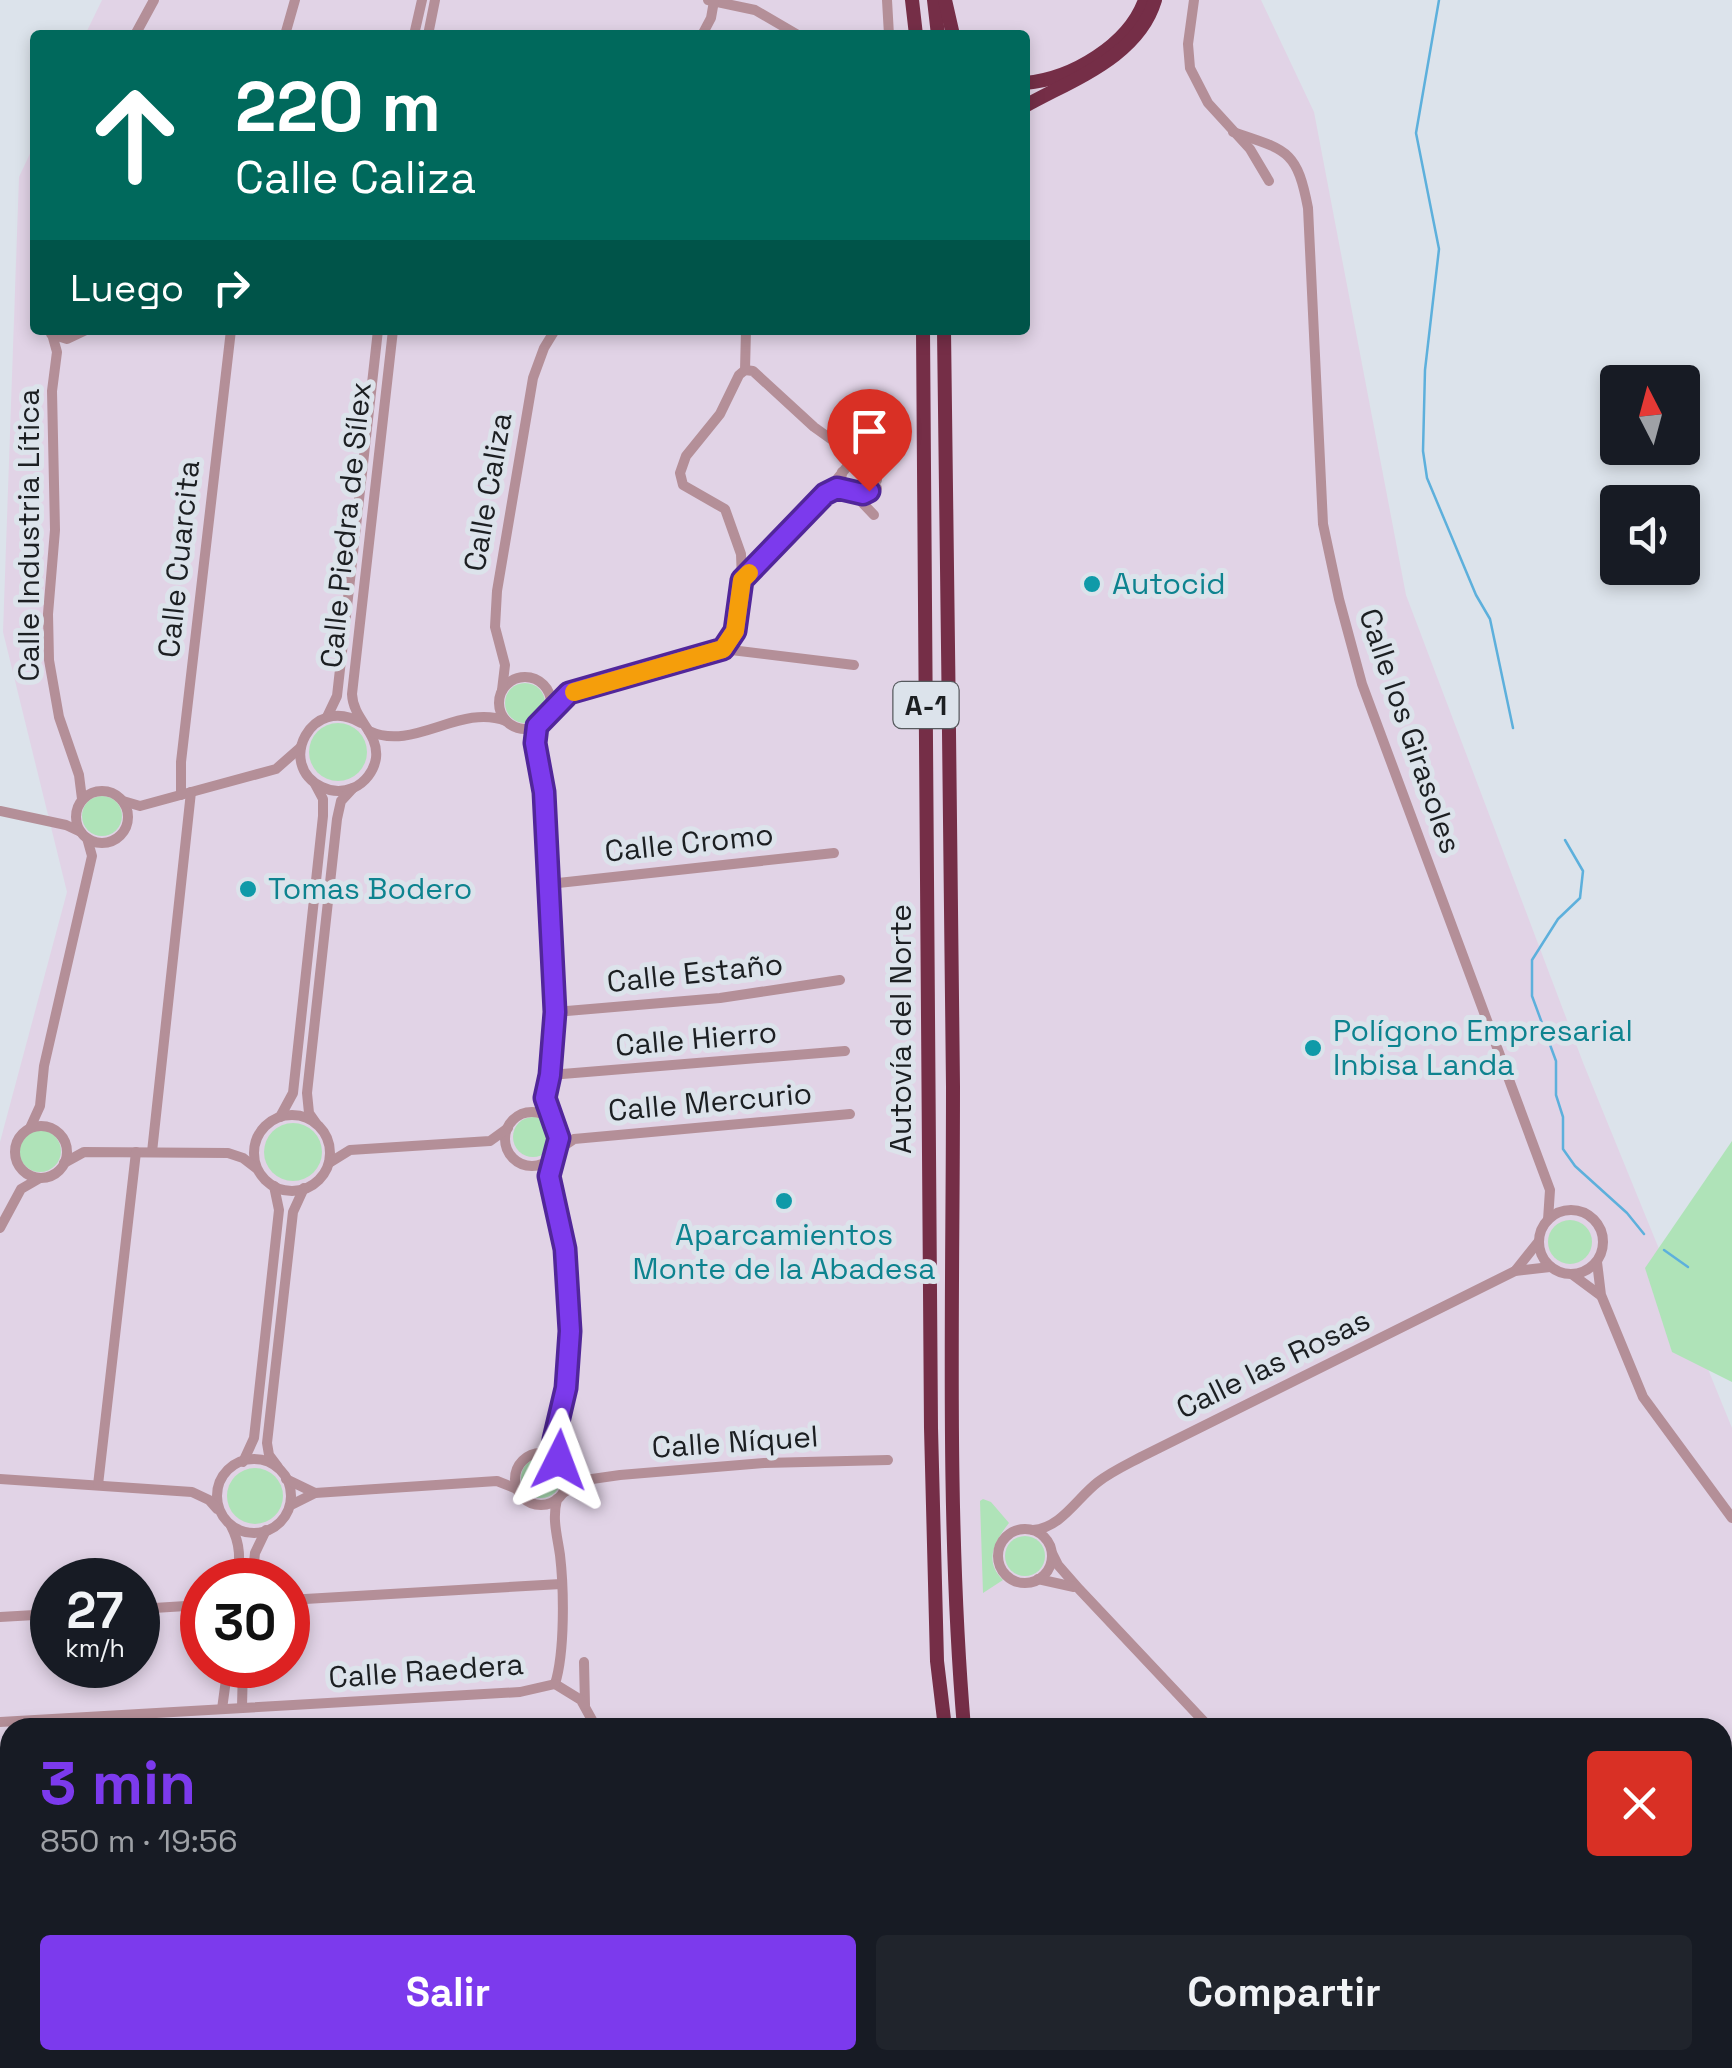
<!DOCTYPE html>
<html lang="es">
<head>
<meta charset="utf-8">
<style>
  :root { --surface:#171b24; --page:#20242c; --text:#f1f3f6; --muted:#9ea1a6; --accent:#7c3aed }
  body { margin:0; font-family:"Space Grotesk",sans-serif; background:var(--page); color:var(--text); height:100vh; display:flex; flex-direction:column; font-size:38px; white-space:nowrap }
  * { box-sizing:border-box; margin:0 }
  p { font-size:32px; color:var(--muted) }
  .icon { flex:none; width:55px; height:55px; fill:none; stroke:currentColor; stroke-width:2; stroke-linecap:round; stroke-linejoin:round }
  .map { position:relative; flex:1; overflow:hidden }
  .sheet { position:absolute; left:0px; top:1718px; width:1732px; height:352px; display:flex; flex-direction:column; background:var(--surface); border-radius:30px 30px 0 0; box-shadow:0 5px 15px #0003 }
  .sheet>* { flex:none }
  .guide { position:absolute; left:30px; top:30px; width:1000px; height:305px; border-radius:10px; box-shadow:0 5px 15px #0003; background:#00695c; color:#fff; overflow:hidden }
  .needle { width:65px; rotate:354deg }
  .tools { position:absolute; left:1600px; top:365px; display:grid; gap:20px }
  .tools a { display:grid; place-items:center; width:100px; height:100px; border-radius:10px; background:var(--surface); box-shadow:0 5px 15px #0003; font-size:50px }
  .speed { position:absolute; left:30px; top:1558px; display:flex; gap:20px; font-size:50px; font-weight:700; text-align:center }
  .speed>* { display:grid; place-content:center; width:130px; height:130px; border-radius:50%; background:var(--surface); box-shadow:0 5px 15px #0003; line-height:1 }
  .speed small { font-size:25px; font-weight:400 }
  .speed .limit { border:15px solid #d22; background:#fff; color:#111 }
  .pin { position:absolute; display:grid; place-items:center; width:85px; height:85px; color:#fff; margin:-102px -42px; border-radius:50% 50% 50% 0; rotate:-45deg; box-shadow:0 0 10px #0007 }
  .pin .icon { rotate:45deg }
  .me { position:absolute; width:110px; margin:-55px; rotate:3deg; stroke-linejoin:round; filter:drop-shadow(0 0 8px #0008) }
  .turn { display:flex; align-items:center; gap:35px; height:210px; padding:0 40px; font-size:45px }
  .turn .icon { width:130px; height:130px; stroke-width:2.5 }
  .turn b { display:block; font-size:70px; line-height:85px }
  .then { display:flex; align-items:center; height:95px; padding:0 40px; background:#0003; gap:20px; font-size:38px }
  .round { display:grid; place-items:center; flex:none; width:105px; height:105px; border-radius:10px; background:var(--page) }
  .headline { display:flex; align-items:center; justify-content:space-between; height:170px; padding:0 40px }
  h1 { font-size:60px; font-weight:700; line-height:75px; color:var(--accent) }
  .primary-button { display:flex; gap:20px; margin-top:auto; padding:20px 40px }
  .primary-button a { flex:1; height:115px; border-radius:10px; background:var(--accent); color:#fff; font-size:40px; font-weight:700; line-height:115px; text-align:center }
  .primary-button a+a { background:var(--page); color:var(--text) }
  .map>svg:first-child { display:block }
</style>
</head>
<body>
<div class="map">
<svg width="1732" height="2068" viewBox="0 0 1732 2068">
  <rect width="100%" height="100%" fill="#dce3eb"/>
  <!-- industrial -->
  <path fill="#e1d3e6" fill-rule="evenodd" d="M102,0H1261L1314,112L1406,595L1584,1065L1732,1428V2068H733L729,2060H1722V1728H10V1770H0V1142L67,892L3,632L19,177L35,143V330H1025V35H85ZM52,1580H138V1665H52ZM202,1580H288V1665H202Z"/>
  <!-- green -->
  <g fill="#afe3b8">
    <circle cx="525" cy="703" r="20"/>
    <circle cx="338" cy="752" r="29"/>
    <circle cx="102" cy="816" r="20"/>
    <circle cx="533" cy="1137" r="20"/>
    <circle cx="293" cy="1152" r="29"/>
    <circle cx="40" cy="1151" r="21"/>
    <path d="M1732,1141V1382L1672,1352L1645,1268Z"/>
    <circle cx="1570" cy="1242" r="22"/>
    <circle cx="541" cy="1478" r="20"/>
    <circle cx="255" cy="1496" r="28"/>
    <path d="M983,1499L991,1502L1009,1523C995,1541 983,1561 1003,1580L983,1593L980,1501Z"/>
    <circle cx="1025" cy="1556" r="20"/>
  </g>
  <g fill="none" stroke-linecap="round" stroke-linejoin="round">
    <!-- stream -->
    <g stroke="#5db0dc" stroke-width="2.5">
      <path d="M1439,0L1416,133L1439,249L1425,370L1423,451L1427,478L1476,595L1490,619L1513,728"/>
      <path d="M1565,840L1583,871L1580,898L1558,919L1532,960V996L1556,1061V1095L1563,1117V1149L1575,1166L1627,1213L1644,1234"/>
      <path d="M1664,1250L1688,1267"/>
      <path d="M591,2068L614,2060"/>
    </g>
    <!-- minor -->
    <g stroke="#b48f98" stroke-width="10">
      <path d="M708,0L755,10L798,35"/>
      <path d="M887,0L889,35"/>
      <path d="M1194,0L1188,44L1190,68L1208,103L1250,149L1269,181"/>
      <path d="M135,35L154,0"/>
      <path d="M285,35L295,0"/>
      <path d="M414,35L422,0"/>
      <path d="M428,35L435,0"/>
      <path d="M702,35L711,18L714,1"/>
      <path d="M1233,132C1287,150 1297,150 1308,208L1323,524L1339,599L1362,684L1550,1190L1548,1220"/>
      <path d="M51,334L67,339L86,330"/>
      <path d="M52,334L57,352L52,391L55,530L48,614L49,660L59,717L79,775L82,799"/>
      <path d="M745,370L753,371L814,427L863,462"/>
      <path d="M861,462L872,468L877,480"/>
      <path d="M842,472L841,481C852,495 862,495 877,488"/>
      <path d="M853,493L874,515"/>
      <path d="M742,580L825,494L884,421"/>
      <path d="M723,649L735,631L742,580L741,554L725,509L683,485L680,473L686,456L720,414L739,375L745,370L746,330"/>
      <circle cx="525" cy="703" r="26"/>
      <path d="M502,690L505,665L495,627L497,591L533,378L544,348L555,330"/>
      <path d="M551,710L569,693L723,649L854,665"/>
      <path d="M327,717L337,696L378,330"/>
      <path d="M361,723C312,693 275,765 322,787C332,792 343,792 353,788C365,783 374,771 376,758C379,732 353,720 352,694L393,330"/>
      <path d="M537,726C534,750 542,771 544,794C552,866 555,943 555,1015C555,1048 539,1092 552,1121"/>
      <path d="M369,731C414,752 460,703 506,721"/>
      <circle cx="102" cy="817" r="26"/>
      <path d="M181,795V762L231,330"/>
      <path d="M123,801L140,806L276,769L301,747"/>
      <path d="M0,811L66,825L81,832"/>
      <path d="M549,884L834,853"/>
      <path d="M555,1012L720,998L840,980"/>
      <path d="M550,1075L845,1051"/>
      <circle cx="532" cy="1139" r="27"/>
      <circle cx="292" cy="1153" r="38"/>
      <path d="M280,1117L293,1093L323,816V799L315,784"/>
      <path d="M316,1123L309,1113L307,1093L337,819L341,801L353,788"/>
      <circle cx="41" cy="1152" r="26"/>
      <path d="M30,1128L40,1106L44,1066L92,856L87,838"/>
      <path d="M556,1151L574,1139L850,1114"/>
      <path d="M152,1152L191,792"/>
      <path d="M552,1158L549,1176L565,1249L570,1331L566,1388L554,1439L559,1460"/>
      <path d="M64,1163L84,1152L228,1153L243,1158L256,1168"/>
      <path d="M329,1163L350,1150L490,1141L508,1128"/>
      <circle cx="1571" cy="1242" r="32"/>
      <path d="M0,1228L21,1189L40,1178"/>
      <path d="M1597,1262L1601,1295L1643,1397L1732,1518"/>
      <path d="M1515,1271L1539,1241"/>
      <path d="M1573,1275L1600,1295"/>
      <circle cx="541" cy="1479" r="26"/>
      <circle cx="254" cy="1496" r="37"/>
      <path d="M243,1462L254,1438L279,1210L274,1186"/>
      <path d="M278,1467L269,1455L267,1443L293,1212L304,1188"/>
      <path d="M0,1479L192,1492L209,1500L217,1509"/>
      <path d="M286,1479L315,1493"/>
      <path d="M98,1485L136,1152"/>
      <path d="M563,1493L585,1480L620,1475L764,1463L888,1460"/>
      <path d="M291,1505L315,1493L497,1481L517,1489"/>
      <path d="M231,1526C241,1545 240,1559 237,1580"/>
      <circle cx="1025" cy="1556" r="27"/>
      <path d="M1033,1530C1061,1528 1077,1498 1098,1482C1111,1472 1126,1465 1141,1457L1515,1271L1550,1267"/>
      <path d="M1052,1553L1058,1565L1079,1589L1210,1728"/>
      <path d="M1038,1579L1074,1587"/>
      <path d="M252,1580L255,1553L266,1530"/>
      <path d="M288,1600L561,1584"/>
      <path d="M138,1609L202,1605"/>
      <path d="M0,1617L52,1614"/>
      <path d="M584,1662L585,1705"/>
      <path d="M555,1684C565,1652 564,1589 560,1555C557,1534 552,1520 557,1499"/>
      <path d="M555,1684L581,1700L592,1720"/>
      <path d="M242,1707L243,1665"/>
      <path d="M222,1709L228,1665"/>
      <path d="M0,1722L520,1692L555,1684"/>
      <path d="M1526,2060L1534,2068"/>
    </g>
    <!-- highway -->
    <g stroke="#752e47" stroke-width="14">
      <path d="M912,0L916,35"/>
      <path d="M934,0L938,35"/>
      <path d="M945,0L953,35"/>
      <path d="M1025,83C1072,79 1129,45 1145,0"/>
      <path d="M1025,106C1073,79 1138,57 1155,0"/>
      <path d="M923,330L931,1428L937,1661L945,1728"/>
      <path d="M944,330C946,582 952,834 953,1086C953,1299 946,1514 964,1728"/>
      <path d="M983,2060L984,2068"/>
      <path d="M997,2060L998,2068"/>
      <path d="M1015,2060L1016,2068"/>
    </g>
  </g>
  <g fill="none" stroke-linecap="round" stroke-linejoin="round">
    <!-- route casing -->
    <g stroke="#51269a" stroke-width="25">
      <path id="route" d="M559,1460L554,1439L566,1388L570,1331L565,1249L549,1176L559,1138L545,1098L550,1075L555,1012L544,792L535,743L537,726L569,693L723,649L735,631L742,580L825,494L837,488L863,494L869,491"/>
    </g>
    <!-- route -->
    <use href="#route" stroke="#7c3aed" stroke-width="18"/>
    <!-- slow -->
    <path stroke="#f59e0b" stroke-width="18" d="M574,692L723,649L735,631L742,580L749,573"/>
  </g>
  <!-- markers -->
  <g fill="#0f9aa8" stroke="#dce3eb" stroke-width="4">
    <circle cx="1092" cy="584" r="10"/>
    <circle cx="248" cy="889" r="10"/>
    <circle cx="1313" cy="1048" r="10"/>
    <circle cx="784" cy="1201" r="10"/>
  </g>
  <g text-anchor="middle" stroke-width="10" stroke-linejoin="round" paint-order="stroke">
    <!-- shield labels -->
    <rect fill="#dce3eb" stroke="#565a5e" stroke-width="2.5" x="893.5" y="682" width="65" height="46" rx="8"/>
    <g font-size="28" font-weight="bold" fill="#1c1f22">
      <text x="926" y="715">A-1</text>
    </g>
    <!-- street labels -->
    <g font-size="30" fill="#1c1f22" stroke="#dce3eb">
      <text transform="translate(488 492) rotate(-80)" y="10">Calle Caliza</text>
      <text transform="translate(346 525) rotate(-84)" y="10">Calle Piedra de Sílex</text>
      <text transform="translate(29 535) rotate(-90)" y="10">Calle Industria Lítica</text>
      <text transform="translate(179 559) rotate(-84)" y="10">Calle Cuarcita</text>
      <text transform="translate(1410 731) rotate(71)" y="10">Calle los Girasoles</text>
      <text transform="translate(689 843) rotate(-6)" y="10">Calle Cromo</text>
      <text transform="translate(695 973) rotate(-6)" y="10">Calle Estaño</text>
      <text transform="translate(901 1029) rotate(-90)" y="10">Autovía del Norte</text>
      <text transform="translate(696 1039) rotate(-5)" y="10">Calle Hierro</text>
      <text transform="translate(710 1102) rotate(-5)" y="10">Calle Mercurio</text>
      <text transform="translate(1273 1364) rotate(-26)" y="10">Calle las Rosas</text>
      <text transform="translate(735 1442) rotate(-4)" y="10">Calle Níquel</text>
      <text transform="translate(426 1671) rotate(-4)" y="10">Calle Raedera</text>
    </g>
    <!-- culture labels -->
    <g font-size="30" fill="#0d838f" stroke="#dce3eb" text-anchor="start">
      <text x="1112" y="594">Autocid</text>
      <text x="268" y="899">Tomas Bodero</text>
      <text x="1333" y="1041">Polígono Empresarial<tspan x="1333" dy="34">Inbisa Landa</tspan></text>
      <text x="784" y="1245" text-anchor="middle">Aparcamientos<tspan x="784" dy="34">Monte de la Abadesa</tspan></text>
    </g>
  </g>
</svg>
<div class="tools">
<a><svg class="needle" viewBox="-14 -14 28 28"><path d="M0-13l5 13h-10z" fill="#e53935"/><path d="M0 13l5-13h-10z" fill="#9ea1a6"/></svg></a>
<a><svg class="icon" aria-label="sound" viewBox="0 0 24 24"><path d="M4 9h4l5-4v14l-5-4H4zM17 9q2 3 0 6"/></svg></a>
</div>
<div class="speed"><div>27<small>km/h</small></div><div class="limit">30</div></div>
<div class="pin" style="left:869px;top:491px;background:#d93025"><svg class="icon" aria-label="arrive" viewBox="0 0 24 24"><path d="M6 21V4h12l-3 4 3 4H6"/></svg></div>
<svg class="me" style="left:559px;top:1460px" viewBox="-20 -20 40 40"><path d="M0-17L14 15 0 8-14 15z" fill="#7c3aed" stroke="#fff" stroke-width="4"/></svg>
<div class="guide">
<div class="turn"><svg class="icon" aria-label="ahead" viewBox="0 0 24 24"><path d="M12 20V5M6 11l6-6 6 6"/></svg><div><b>220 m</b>Calle Caliza</div></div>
<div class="then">Luego<svg class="icon" aria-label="right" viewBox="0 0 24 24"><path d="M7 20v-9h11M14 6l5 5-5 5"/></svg></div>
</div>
<section class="sheet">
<div class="headline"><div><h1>3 min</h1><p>850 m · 19:56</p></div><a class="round" style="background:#d93025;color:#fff"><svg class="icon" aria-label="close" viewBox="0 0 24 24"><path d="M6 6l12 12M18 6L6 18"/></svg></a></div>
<div class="primary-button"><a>Salir</a><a>Compartir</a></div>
</section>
</div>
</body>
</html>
